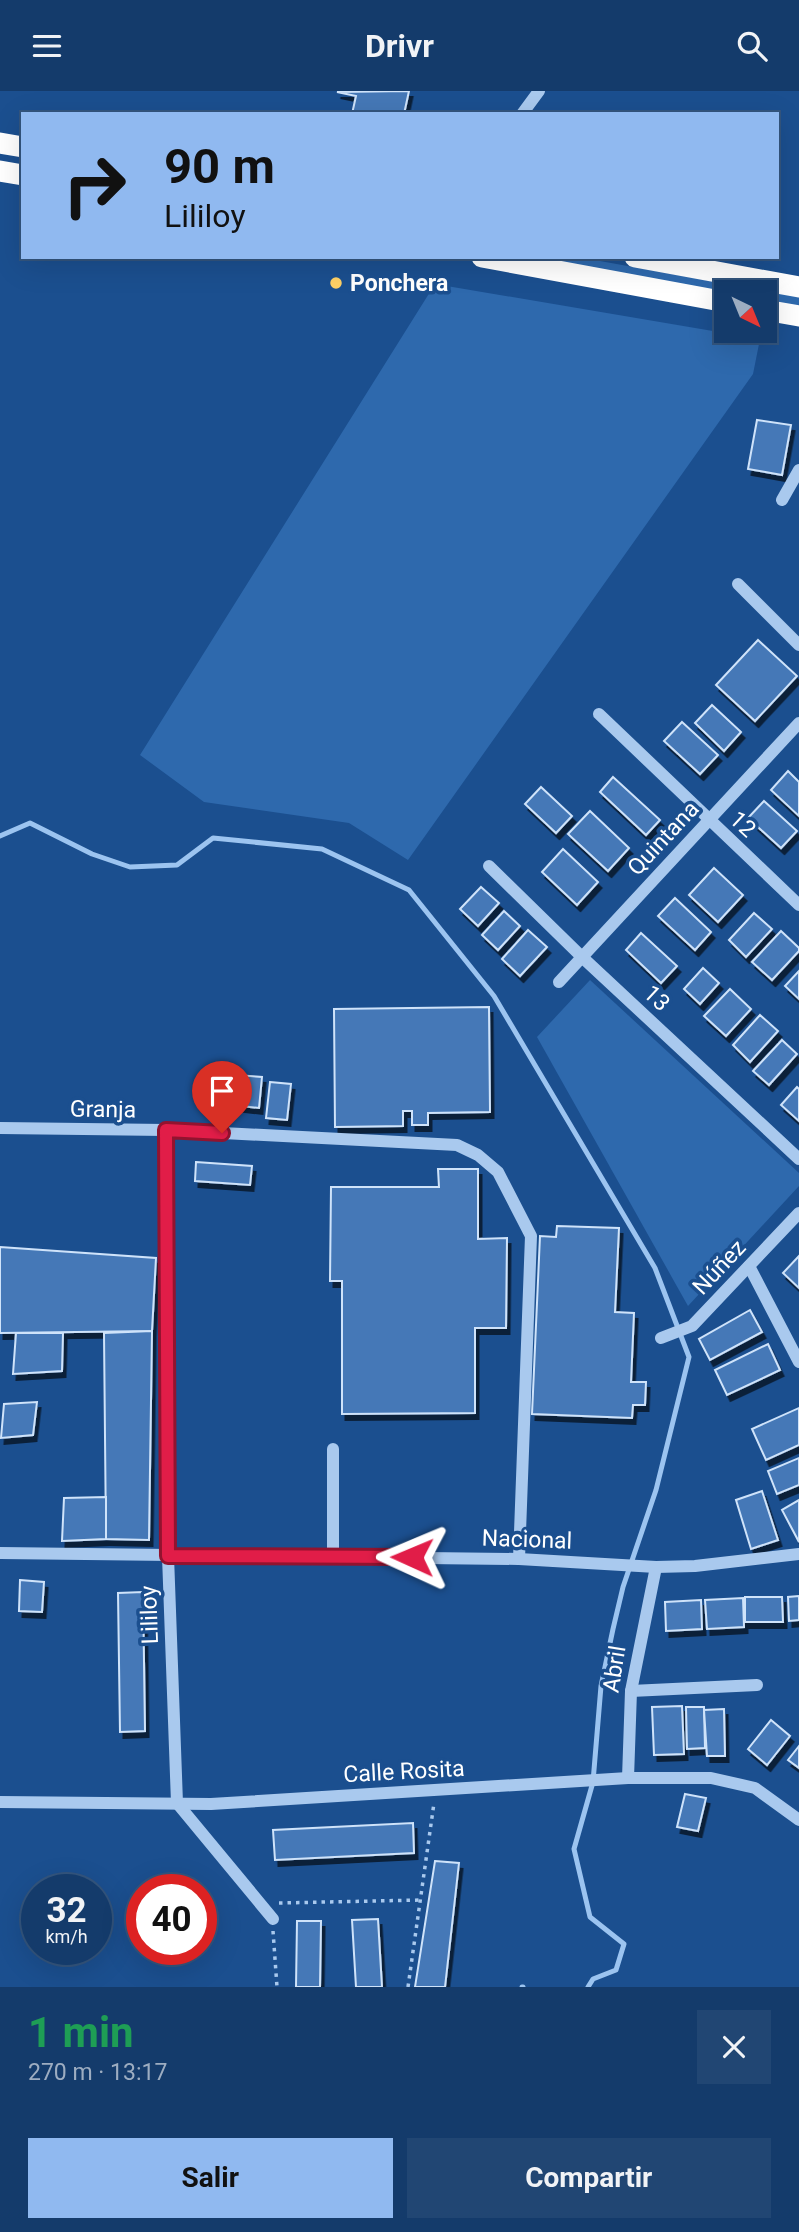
<!DOCTYPE html>
<html lang="es">
<head>
<meta charset="utf-8">
<style>
  :root { --surface:#143b6b; --page:#214673; --text:#f1f3f6; --muted:#9dadc1; --line:#33557e; --accent:#90b9f0 }
  body { margin:0; font-family:Roboto,sans-serif; background:var(--page); color:var(--text); height:100vh; display:flex; flex-direction:column; font-size:26px; white-space:nowrap }
  * { box-sizing:border-box; margin:0 }
  p { font-size:23px; color:var(--muted) }
  .icon { flex:none; width:38px; height:38px; fill:none; stroke:currentColor; stroke-width:2; stroke-linecap:round; stroke-linejoin:round }
  .map { position:relative; height:1896px; overflow:hidden }
  .sheet { display:flex; flex-direction:column; background:var(--surface); flex:1 }
  .sheet>* { flex:none }
  .banner { position:absolute; left:21px; top:21px; width:758px; height:147px; border-radius:0px; box-shadow:0 7px 28px #0002,0 0 0 2px var(--line); background:#90b9f0; color:#111; overflow:hidden }
  .needle { width:46px; rotate:137deg }
  .fabs { position:absolute; left:714px; top:189px; display:grid; gap:14px }
  .fabs a { display:grid; place-items:center; width:63px; height:63px; border-radius:0px; background:var(--surface); box-shadow:0 7px 28px #0002,0 0 0 2px var(--line); font-size:35px }
  .speed { position:absolute; left:21px; top:1783px; display:flex; gap:14px; font-size:35px; font-weight:700; text-align:center }
  .speed>* { display:grid; place-content:center; width:91px; height:91px; border-radius:50%; background:var(--surface); box-shadow:0 7px 28px #0002,0 0 0 2px var(--line); line-height:1 }
  .speed small { font-size:18px; font-weight:400 }
  .speed .limit { border:10px solid #d22; background:#fff; color:#111 }
  .pin { position:absolute; display:grid; place-items:center; width:60px; height:60px; color:#fff; margin:-72px -30px; border-radius:50% 50% 50% 0; rotate:-45deg; box-shadow:0 0 7px #0007 }
  .pin .icon { rotate:45deg }
  .me { position:absolute; width:77px; margin:-38px; rotate:271deg; stroke-linejoin:round; filter:drop-shadow(0 0 5px #0008) }
  .turn { display:flex; align-items:center; gap:24px; height:147px; padding:0 28px; font-size:32px }
  .turn .icon { width:91px; height:91px; stroke-width:2.5 }
  .turn b { display:block; font-size:49px; line-height:60px }
  .round { display:grid; place-items:center; flex:none; width:74px; height:74px; border-radius:0px; background:var(--page) }
  .overview { display:flex; align-items:center; justify-content:space-between; height:119px; padding:0 28px }
  h1 { font-size:42px; font-weight:700; line-height:52px; color:#1e9e55 }
  .primary-button { display:flex; gap:14px; margin-top:auto; padding:14px 28px }
  .primary-button a { flex:1; height:80px; border-radius:0px; background:var(--accent); color:#111; font-size:28px; font-weight:700; line-height:80px; text-align:center }
  .primary-button a+a { background:var(--page); color:var(--text) }
  header { display:flex; justify-content:space-between; align-items:center; height:91px; padding:0 28px; background:var(--surface); font-size:32px; font-weight:700 }
  .map>svg:first-child { display:block }
</style>
</head>
<body>
<header><svg class="icon" aria-label="menu" viewBox="0 0 24 24"><path d="M4 6h16M4 12h16M4 18h16"/></svg>Drivr<svg class="icon" aria-label="search" viewBox="0 0 24 24"><circle cx="10" cy="10" r="6"/><path d="M15 15l6 6"/></svg></header>
<div class="map">
<svg width="799" height="1896" viewBox="0 0 799 1896">
  <defs>
    <filter id="shadow"><feDropShadow dx="3.5" dy="6" stdDeviation="0" flood-color="#0009"/></filter>
  </defs>
  <rect width="100%" height="100%" fill="#1b4f8f"/>
  <!-- green -->
  <g fill="#2e69ad">
    <path d="M526,166H578L799,206V216L765,209V201H726Z"/>
    <path d="M435,193L760,248L753,283L408,769L349,732L204,711L140,664Z"/>
    <path d="M590,889L799,1082V1095L688,1215L537,946Z"/>
  </g>
  <g fill="none" stroke-linecap="round" stroke-linejoin="round">
    <!-- stream -->
    <g stroke="#9cc4f0" stroke-width="5">
      <path d="M0,745L30,732L92,763L130,776L177,774L213,747L322,758L409,799L494,905L655,1177L689,1266L656,1399L623,1496L613,1538L601,1595L593,1691L574,1758L590,1826L624,1853L616,1879L593,1888L588,1896"/>
      <path d="M522,1896H523"/>
    </g>
  </g>
  <!-- building -->
  <g fill="#4478b7" stroke="#cfe3fa" stroke-width="2" filter="url(#shadow)">
    <path d="M409,0L404,23H352L356,5L337,1Z"/>
    <path d="M757,329L791,334L782,384L748,378Z"/>
    <path d="M758,549L797,585L755,630L716,594Z"/>
    <path d="M712,614L741,641L724,660L695,632Z"/>
    <path d="M682,631L718,664L700,683L664,650Z"/>
    <path d="M788,680L799,691V725L771,699Z"/>
    <path d="M613,686L660,729L646,744L600,701Z"/>
    <path d="M541,696L572,725L556,742L525,713Z"/>
    <path d="M764,710L797,740L781,757L748,727Z"/>
    <path d="M590,720L629,757L608,780L568,743Z"/>
    <path d="M563,758L598,791L577,814L542,781Z"/>
    <path d="M714,777L743,804L718,831L689,804Z"/>
    <path d="M481,796L499,812L478,835L460,818Z"/>
    <path d="M675,807L711,841L695,859L658,825Z"/>
    <path d="M504,820L520,835L498,859L482,844Z"/>
    <path d="M754,822L772,838L746,866L729,849Z"/>
    <path d="M528,839L547,856L520,885L502,868Z"/>
    <path d="M781,840L799,857V860L772,889L752,871Z"/>
    <path d="M641,842L677,875L661,892L626,859Z"/>
    <path d="M703,877L719,892L700,913L684,898Z"/>
    <path d="M799,880V908L785,895Z"/>
    <path d="M730,898L751,918L726,945L704,925Z"/>
    <path d="M489,916L490,1021L428,1022V1034H412V1020H403V1035L335,1036L334,918Z"/>
    <path d="M760,924L778,940L750,971L733,954Z"/>
    <path d="M782,949L797,963L769,994L753,980Z"/>
    <path d="M237,984L262,986L259,1017L234,1014Z"/>
    <path d="M270,991L291,993L287,1029L266,1027Z"/>
    <path d="M797,996L799,998V1030L781,1014Z"/>
    <path d="M196,1071L252,1075L250,1094L195,1090Z"/>
    <path d="M438,1078H478V1148L507,1147L506,1237H475V1322L342,1323V1190H330L331,1096H439Z"/>
    <path d="M557,1135L619,1137L615,1221L634,1222L631,1291H646L645,1314H633L632,1327L532,1323L540,1145L556,1146Z"/>
    <path d="M0,1156L156,1167L152,1240L0,1242Z"/>
    <path d="M799,1165V1197L783,1182Z"/>
    <path d="M750,1219L762,1241L710,1269L699,1248Z"/>
    <path d="M152,1240L149,1449L106,1448L104,1242Z"/>
    <path d="M16,1242H63L62,1280L13,1283Z"/>
    <path d="M768,1253L780,1279L727,1304L715,1279Z"/>
    <path d="M37,1311L33,1344L1,1347L4,1313Z"/>
    <path d="M799,1317V1354L766,1369L752,1338Z"/>
    <path d="M799,1367V1394L777,1403L768,1380Z"/>
    <path d="M762,1400L778,1449L751,1458L736,1409Z"/>
    <path d="M106,1406V1448L62,1450L64,1407Z"/>
    <path d="M799,1409V1451L782,1419Z"/>
    <path d="M20,1489L44,1491L42,1521L19,1520Z"/>
    <path d="M143,1501L145,1640L120,1641L118,1502Z"/>
    <path d="M799,1505V1529L789,1530L788,1506Z"/>
    <path d="M745,1506H782L783,1531H745Z"/>
    <path d="M743,1507L744,1536L707,1538L705,1509Z"/>
    <path d="M701,1509L702,1538L666,1540L665,1511Z"/>
    <path d="M682,1615L684,1663L654,1664L652,1616Z"/>
    <path d="M686,1616H704L705,1657L687,1658Z"/>
    <path d="M724,1618L725,1665H707L704,1619Z"/>
    <path d="M771,1629L790,1645L767,1674L748,1658Z"/>
    <path d="M799,1655V1677L788,1669Z"/>
    <path d="M685,1703L706,1707L698,1740L677,1736Z"/>
    <path d="M413,1732L414,1762L275,1769L273,1739Z"/>
    <path d="M435,1770L459,1772L445,1896H415Z"/>
    <path d="M378,1828L382,1896H356L352,1829Z"/>
    <path d="M297,1830H321L320,1896H296Z"/>
  </g>
  <g fill="none" stroke-linecap="round" stroke-linejoin="round">
    <!-- path -->
    <g stroke="#a9c9ee" stroke-width="3.5" stroke-dasharray="3.5 5" stroke-linecap="butt">
      <path d="M279,1812L421,1809"/>
      <path d="M273,1840L277,1896"/>
      <path d="M408,1896L434,1712"/>
    </g>
    <!-- minor -->
    <g stroke="#a9c9ee" stroke-width="12">
      <path d="M522,23L539,0"/>
      <path d="M782,409L799,379"/>
      <path d="M738,493L799,554"/>
      <path d="M599,623L799,814"/>
      <path d="M489,775L582,866L799,1068"/>
      <path d="M559,891L799,632"/>
      <path d="M0,1037L166,1039L457,1054L478,1064L498,1081L531,1145L519,1468"/>
      <path d="M166,1039L168,1465L177,1712L273,1828"/>
      <path d="M749,1175L799,1271"/>
      <path d="M661,1247L692,1235L799,1122"/>
      <path d="M0,1462L519,1468L656,1476L695,1475L799,1463"/>
      <path d="M333,1464V1358"/>
      <path d="M631,1600L757,1594"/>
      <path d="M628,1687L631,1600L656,1476"/>
      <path d="M0,1711L211,1713L628,1687H711L755,1697L799,1729"/>
    </g>
    <!-- highway -->
    <g stroke="#fff" stroke-width="21">
      <path d="M0,52L23,56"/>
      <path d="M0,80L23,84"/>
      <path d="M482,166L726,211"/>
      <path d="M635,166L799,196"/>
      <path d="M765,219L799,225"/>
    </g>
  </g>
  <g fill="none" stroke-linecap="round" stroke-linejoin="round">
    <!-- route casing -->
    <g stroke="#92132f" stroke-width="18">
      <path id="route" d="M222,1042L166,1039L168,1465L412,1466"/>
    </g>
    <!-- route -->
    <use href="#route" stroke="#e11d48" stroke-width="12"/>
  </g>
  <!-- markers -->
  <circle fill="#ffd166" stroke="#1b4f8f" stroke-width="2.5" cx="336" cy="192" r="7"/>
  <g text-anchor="middle" stroke-width="7" stroke-linejoin="round" paint-order="stroke">
    <!-- poi labels -->
    <g font-size="23" font-weight="bold" fill="#fff" stroke="#1b4f8f" text-anchor="start">
      <text x="350" y="200">Ponchera</text>
    </g>
    <!-- street labels -->
    <g font-size="23" fill="#fff" stroke="#1b4f8f">
      <text transform="translate(743 733) rotate(43)" y="8">12</text>
      <text transform="translate(663 747) rotate(-47)" y="8">Quintana</text>
      <text transform="translate(657 907) rotate(43)" y="8">13</text>
      <text transform="translate(103 1018) rotate(1)" y="8">Granja</text>
      <text transform="translate(719 1176) rotate(-47)" y="8">Núñez</text>
      <text transform="translate(527 1448) rotate(2)" y="8">Nacional</text>
      <text transform="translate(149 1524) rotate(-92)" y="8">Lililoy</text>
      <text transform="translate(614 1578) rotate(-81)" y="8">Abril</text>
      <text transform="translate(404 1680) rotate(-3)" y="8">Calle Rosita</text>
    </g>
  </g>
</svg>
<div class="fabs">
<a><svg class="needle" viewBox="-14 -14 28 28"><path d="M0-13l5 13h-10z" fill="#e53935"/><path d="M0 13l5-13h-10z" fill="#9dadc1"/></svg></a>
</div>
<div class="speed"><div>32<small>km/h</small></div><div class="limit">40</div></div>
<div class="pin" style="left:222px;top:1042px;background:#d93025"><svg class="icon" aria-label="arrive" viewBox="0 0 24 24"><path d="M6 21V4h12l-3 4 3 4H6"/></svg></div>
<svg class="me" style="left:412px;top:1466px" viewBox="-20 -20 40 40"><path d="M0-17L14 15 0 8-14 15z" fill="#e11d48" stroke="#fff" stroke-width="4"/></svg>
<div class="banner">
<div class="turn"><svg class="icon" aria-label="right" viewBox="0 0 24 24"><path d="M7 20v-9h11M14 6l5 5-5 5"/></svg><div><b>90 m</b>Lililoy</div></div>
</div>
</div>
<section class="sheet">
<div class="overview"><div><h1>1 min</h1><p>270 m · 13:17</p></div><a class="round"><svg class="icon" aria-label="close" viewBox="0 0 24 24"><path d="M6 6l12 12M18 6L6 18"/></svg></a></div>
<div class="primary-button"><a>Salir</a><a>Compartir</a></div>
</section>
</body>
</html>
